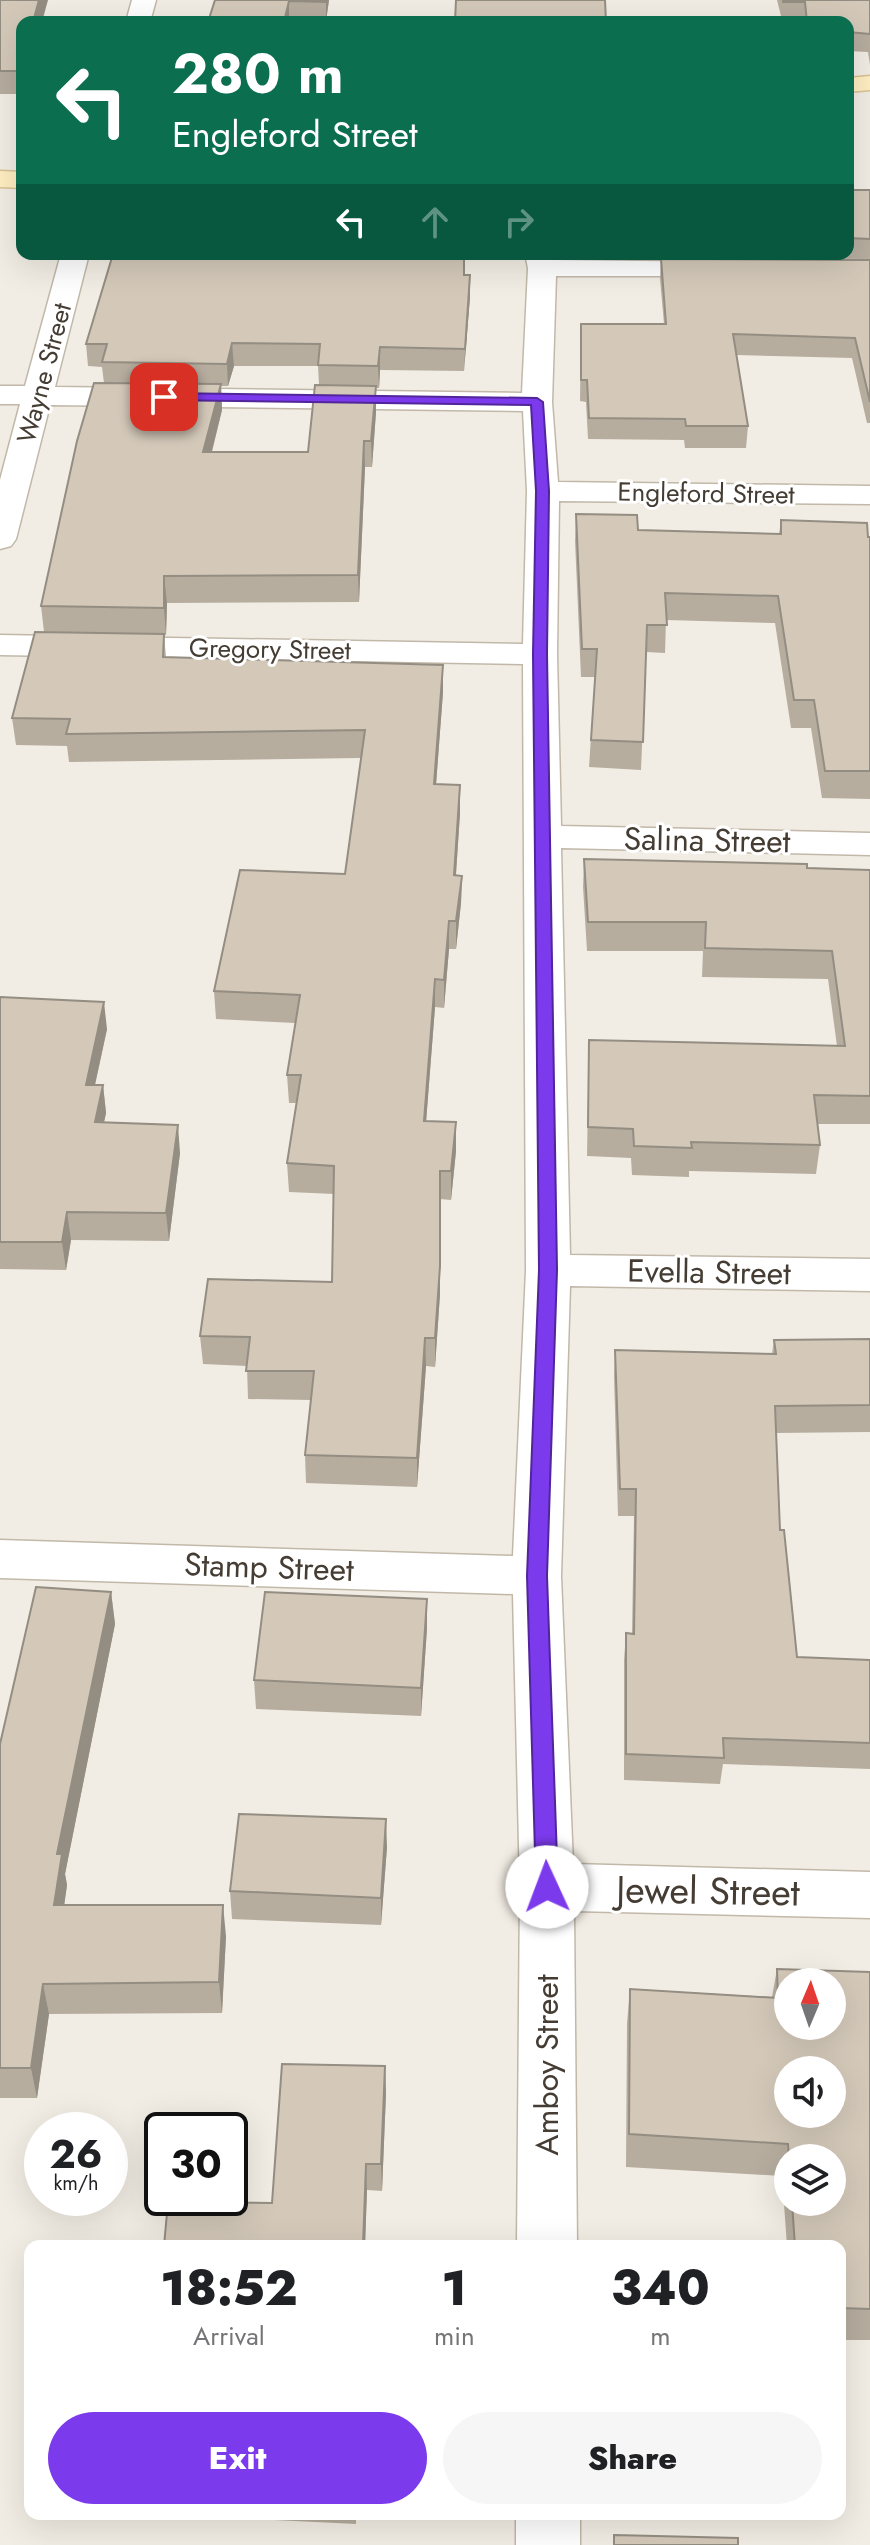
<!DOCTYPE html>
<html lang="en">
<head>
<meta charset="utf-8">
<style>
  :root { --surface:#fff; --page:#f6f6f6; --text:#202124; --muted:#757577; --accent:#7c3aed }
  body { margin:0; font-family:Jost,sans-serif; background:var(--page); color:var(--text); height:100vh; display:flex; flex-direction:column; font-size:30px; white-space:nowrap }
  * { box-sizing:border-box; margin:0 }
  p { font-size:26px; color:var(--muted) }
  .icon { flex:none; width:44px; height:44px; fill:none; stroke:currentColor; stroke-width:2; stroke-linecap:round; stroke-linejoin:round }
  .map { position:relative; flex:1; overflow:hidden }
  .side { position:absolute; left:24px; top:2240px; width:822px; height:280px; display:flex; flex-direction:column; background:var(--surface); border-radius:16px; box-shadow:0 8px 32px #0002 }
  .side>* { flex:none }
  .top-card { position:absolute; left:16px; top:16px; width:838px; height:244px; border-radius:16px; box-shadow:0 8px 32px #0002; background:#0b6e4f; color:#fff; overflow:hidden }
  .needle { width:52px; rotate:2deg }
  .fabs { position:absolute; left:774px; top:1968px; display:grid; gap:16px }
  .fabs a { display:grid; place-items:center; width:72px; height:72px; border-radius:50%; background:var(--surface); box-shadow:0 8px 32px #0002; font-size:40px }
  .speed { position:absolute; left:24px; top:2112px; display:flex; gap:16px; font-size:40px; font-weight:700; text-align:center }
  .speed>* { display:grid; place-content:center; width:104px; height:104px; border-radius:50%; background:var(--surface); box-shadow:0 8px 32px #0002; line-height:1 }
  .speed small { font-size:20px; font-weight:400 }
  .speed .limit { border:4px solid #111; border-radius:12px; background:#fff; color:#111 }
  .pin { position:absolute; display:grid; place-items:center; width:68px; height:68px; color:#fff; margin:-34px; border-radius:16px; box-shadow:0 4px 12px #0006 }
  .me { position:absolute; width:88px; margin:-44px; rotate:358deg; stroke-linejoin:round; filter:drop-shadow(0 0 6px #0008) }
  .turn { display:flex; align-items:center; gap:28px; height:168px; padding:0 24px; font-size:36px }
  .turn .icon { width:104px; height:104px; stroke-width:2.5 }
  .turn b { display:block; font-size:56px; line-height:68px }
  .lanes { display:flex; align-items:center; height:76px; padding:0 24px; background:#0003; justify-content:center; gap:40px; direction:ltr }
  .lanes .off { opacity:.35 }
  .eta { display:flex; justify-content:space-evenly; align-items:center; height:136px; text-align:center }
  .eta b { font-size:48px; font-weight:800; line-height:56px }
  .cta { display:flex; gap:16px; margin-top:auto; padding:16px 24px }
  .cta a { flex:1; height:92px; border-radius:48px; background:var(--accent); color:#fff; font-size:32px; font-weight:800; line-height:92px; text-align:center }
  .cta a+a { background:var(--page); color:var(--text) }
  .map>svg:first-child { display:block }
</style>
</head>
<body>
<div class="map">
<svg width="870" height="2545" viewBox="0 0 870 2545">
  <rect width="100%" height="100%" fill="#f2ede4"/>
  <g fill="none" stroke-linecap="round" stroke-linejoin="round">
    <!-- minor casing -->
    <g stroke="#c1b8a9" stroke-width="3">
      <g id="minor">
        <path d="M132,0H156L150,22H126Z"/>
        <path d="M61,254H89L55,387L522,393L528,268L525,254H553L554,260L730,262L734,268L730,274L720,276H556L552,402L558,482L870,486V504L559,501L557,654L561,826L870,833V855L561,848L570,1255L870,1259V1291L570,1286L561,1576L573,1864L870,1872V1918L574,1911L577,2246H517L520,1887L513,1594L0,1578V1540L513,1556L526,1270L523,664L0,655V635L523,644L527,491L523,411L50,405L16,539L11,546L0,549V480L20,404H0V386H25Z"/>
        <rect x="516" y="2514" width="64" height="31"/>
      </g>
    </g>
    <!-- secondary casing -->
    <g stroke="#d7c294" stroke-width="3">
      <g id="secondary">
        <path d="M870,76V90L848,92V78Z"/>
        <path d="M0,171L22,172V188L0,187Z"/>
      </g>
    </g>
    <!-- minor -->
    <use href="#minor" fill="#fff" fill-rule="evenodd"/>
    <!-- secondary -->
    <use href="#secondary" fill="#ffeec1" fill-rule="evenodd"/>
  </g>
  <!-- wall -->
  <g fill="#b6ad9f" fill-rule="evenodd">
    <path d="M0,0L22,22L21,94H0Z"/>
    <path d="M215,0H329L326,21L208,22Z"/>
    <path d="M777,0H870V65L868,52L848,51V22H804L803,21L782,20Z"/>
    <path d="M848,190H870V259L658,257V254H848Z"/>
    <path d="M661,259L870,260V423H867L852,358L736,355L748,426L746,448H685L684,440L588,439L586,402L580,401L581,324H664L660,279Z"/>
    <path d="M464,275L470,297L464,371L380,370L379,388H376V412L372,467H365L359,602L167,603L166,635H164L166,657L443,692L436,784L460,813L456,875L462,876L461,903L456,949H449L444,1008L435,1007L426,1121L456,1151L451,1200L440,1199V1294L435,1367L426,1366L417,1487L306,1483L305,1455L311,1400L248,1399L247,1366L203,1364L200,1336L332,1282L334,1194L289,1192L287,1163L297,1103H289L287,1075L295,1023L216,1019L214,991L345,874L361,758L69,762L67,746L16,745L12,718L44,632L41,606L104,383L102,367L88,366L86,344ZM234,366H318L319,385L308,452H212L222,410L221,386H228Z"/>
    <path d="M576,514L638,530L779,534L781,520L870,537V799L822,798L811,728H791L775,623L666,620L665,653L646,652L641,770L589,767L595,677H581L575,541Z"/>
    <path d="M584,859L870,870V1124H817L820,1145L816,1174L689,1171V1177L632,1175L631,1158L587,1156L589,1040L837,1046L828,979L702,977L703,951H587L583,887Z"/>
    <path d="M0,997L107,1029L95,1085H103L106,1113L104,1122L180,1153L169,1241L71,1240L66,1270L0,1269Z"/>
    <path d="M870,1339V1432L776,1433L780,1530L797,1657L870,1660V1769L723,1764L720,1784L624,1780V1660L626,1633H632L634,1516H618L614,1376L615,1350L772,1354L774,1340Z"/>
    <path d="M111,1592L115,1624L65,1874L67,1885L64,1905L226,1936L222,2013L49,2014L37,2098H0V1744Z"/>
    <path d="M427,1599V1628L421,1716L256,1709L254,1680Z"/>
    <path d="M387,1847L381,1925L232,1919L230,1891Z"/>
    <path d="M777,1969L870,1972V2340H840V2246H787L782,2176L626,2167L627,2023L630,1989L772,1997ZM788,2158H832V2202H788Z"/>
    <path d="M385,2066L386,2093L382,2191L367,2190L365,2246H164L272,2203Z"/>
    <path d="M147,2514H356V2524Z"/>
  </g>
  <!-- shaded-wall -->
  <g fill="#948d82">
    <path d="M39,0H48L42,22H33Z"/>
    <path d="M326,0H329L326,21Z"/>
    <path d="M289,1V22H284Z"/>
    <path d="M22,59V91L21,94L19,71Z"/>
    <path d="M470,275V297L464,371L465,349Z"/>
    <path d="M232,343L234,366L228,386L227,364Z"/>
    <path d="M380,347V370L379,388L378,366Z"/>
    <path d="M221,384L222,410L205,478L203,452Z"/>
    <path d="M376,386V412L372,467L371,441Z"/>
    <path d="M364,441L365,467L359,602L358,575Z"/>
    <path d="M164,576L167,603L166,635L164,608Z"/>
    <path d="M443,665V692L434,812V784Z"/>
    <path d="M460,785V813L454,903V875Z"/>
    <path d="M462,876L461,903L456,949V921Z"/>
    <path d="M449,921V949L444,1008V980Z"/>
    <path d="M435,979V1007L424,1149V1121Z"/>
    <path d="M104,1002L107,1029L89,1112L86,1085Z"/>
    <path d="M103,1085L106,1113L98,1150L95,1122Z"/>
    <path d="M456,1122V1151L451,1200V1171Z"/>
    <path d="M178,1125L180,1153L169,1241L166,1213Z"/>
    <path d="M67,1212L71,1240L66,1270L62,1242Z"/>
    <path d="M440,1266V1294L435,1367V1338Z"/>
    <path d="M425,1338L426,1366L417,1487V1458Z"/>
    <path d="M111,1592L115,1624L65,1874L67,1885L60,1936L54,1905L57,1854Z"/>
    <path d="M427,1599V1628L421,1716V1688Z"/>
    <path d="M386,1819L387,1847L381,1925V1898Z"/>
    <path d="M223,1905L226,1936L222,2013L219,1982Z"/>
    <path d="M43,1984L49,2014L37,2098L31,2068Z"/>
    <path d="M385,2066L386,2093L382,2191L381,2164Z"/>
    <path d="M366,2164L367,2190L365,2246H363Z"/>
  </g>
  <!-- building -->
  <g fill="#d4c9b9" stroke="#948d82" stroke-width="2" fill-rule="evenodd">
    <path d="M0,0H39L33,22H22V59L19,71H0Z"/>
    <path d="M215,0H326V2L289,1L284,22H208Z"/>
    <path d="M456,0H605L606,22H455Z"/>
    <path d="M783,0H870V34L848,32V22H807L805,2H783Z"/>
    <path d="M848,190H870V239L848,238Z"/>
    <path d="M113,254H464V275H470L465,349L380,347L378,366L318,365L320,344L232,343L227,364L102,362L107,344H86Z"/>
    <path d="M661,259L870,260V402L855,338L733,334L748,426H686L685,419L589,418L587,380H581V324H666Z"/>
    <path d="M94,383L221,384L203,452H308L315,385L376,386L371,441H364L358,575L164,576V608L41,606L77,441Z"/>
    <path d="M576,514L637,515L638,530L781,534V520L867,523L868,537H870V771H825L814,700H794L778,596L665,593L667,625H647L643,742L591,740L597,649H582Z"/>
    <path d="M35,632L164,634L163,657L443,665L434,784L460,785L454,875L462,876L456,921H449L444,980L435,979L424,1121L456,1122L451,1171H440V1266L435,1338H425L417,1458L305,1455L314,1371H246L250,1337L200,1336L208,1279L332,1282L334,1166L287,1163L301,1075H287L300,995L214,991L240,870L345,874L365,730L66,734L70,719L12,718Z"/>
    <path d="M584,859L807,864V868L870,870V1096L814,1095L820,1145L691,1142L692,1148L634,1146L633,1129L588,1127L589,1040L845,1046L832,951L705,948L706,922H588Z"/>
    <path d="M0,997L104,1002L86,1085H103L95,1122L178,1125L166,1213L67,1212L62,1242H0Z"/>
    <path d="M870,1339V1405L775,1406L780,1530H784L797,1657L870,1660V1743L723,1738L724,1758L626,1754V1633L634,1634L636,1489H620L615,1350L776,1354L774,1340Z"/>
    <path d="M36,1587L111,1592L57,1854H62L54,1905H223L219,1982L43,1984L31,2068H0V1744Z"/>
    <path d="M265,1592L427,1599L421,1688L254,1680Z"/>
    <path d="M239,1814L386,1819L381,1898L230,1891Z"/>
    <path d="M777,1969L870,1972V2309L840,2308V2246H795L792,2202H832V2158H789L788,2144L629,2134L630,1989L778,1998ZM788,1982H832V2026H788ZM788,2070H832V2114H788Z"/>
    <path d="M282,2064L385,2066L381,2164H366L363,2246H164L168,2202L272,2203Z"/>
    <path d="M614,2535L738,2538V2545H614Z"/>
  </g>
  <!-- route -->
  <path fill="#7c3aed" stroke="#51269a" stroke-width="2" d="M164,393L537,398L543,402L549,491L547,654L557,1270L547,1576L558,1887L555,1894L547,1897L539,1894L536,1887L527,1576L539,1270L533,654L536,491L531,405L159,400V394Z"/>
  <g text-anchor="middle" stroke-width="6" stroke-linejoin="round" paint-order="stroke">
    <!-- far-street labels -->
    <g font-size="26" fill="#453d34" stroke="#fff">
      <text transform="translate(44 373) rotate(-75)" y="9">Wayne Street</text>
      <text transform="translate(706 493) rotate(1)" y="9">Engleford Street</text>
      <text transform="translate(270 649) rotate(1)" y="9">Gregory Street</text>
    </g>
    <!-- street labels -->
    <g font-size="32" fill="#453d34" stroke="#fff">
      <text transform="translate(707 840) rotate(1)" y="11">Salina Street</text>
      <text transform="translate(709 1272) rotate(1)" y="11">Evella Street</text>
      <text transform="translate(269 1567) rotate(2)" y="11">Stamp Street</text>
      <text transform="translate(547 2065) rotate(-90)" y="11">Amboy Street</text>
    </g>
    <!-- near-street labels -->
    <g font-size="38" fill="#453d34" stroke="#fff">
      <text transform="translate(708 1891) rotate(1)" y="13">Jewel Street</text>
    </g>
  </g>
</svg>
<div class="fabs">
<a><svg class="needle" viewBox="-14 -14 28 28"><path d="M0-13l5 13h-10z" fill="#e53935"/><path d="M0 13l5-13h-10z" fill="#757577"/></svg></a>
<a><svg class="icon" aria-label="sound" viewBox="0 0 24 24"><path d="M4 9h4l5-4v14l-5-4H4zM17 9q2 3 0 6"/></svg></a>
<a><svg class="icon" aria-label="layers" viewBox="0 0 24 24"><path d="M12 4l9 5-9 5-9-5zM3 14l9 5 9-5"/></svg></a>
</div>
<div class="speed"><div>26<small>km/h</small></div><div class="limit">30</div></div>
<div class="pin" style="left:164px;top:397px;background:#d93025"><svg class="icon" aria-label="arrive" viewBox="0 0 24 24"><path d="M6 21V4h12l-3 4 3 4H6"/></svg></div>
<svg class="me" style="left:547px;top:1887px" viewBox="-20 -20 40 40"><circle r="19" fill="#fff"/><path d="M0-13L10 11 0 6-10 11z" fill="#7c3aed"/></svg>
<div class="top-card">
<div class="turn"><svg class="icon" aria-label="left" viewBox="0 0 24 24"><path d="M17 20v-9H6M10 6l-5 5 5 5"/></svg><div><b>280 m</b>Engleford Street</div></div>
<div class="lanes"><svg class="icon" aria-label="left" viewBox="0 0 24 24"><path d="M17 20v-9H6M10 6l-5 5 5 5"/></svg><svg class="icon off" aria-label="ahead" viewBox="0 0 24 24"><path d="M12 20V5M6 11l6-6 6 6"/></svg><svg class="icon off" aria-label="right" viewBox="0 0 24 24"><path d="M7 20v-9h11M14 6l5 5-5 5"/></svg></div>
</div>
<section class="side">
<div class="eta">
<div><b>18:52</b><p>Arrival</p></div>
<div><b>1</b><p>min</p></div>
<div><b>340</b><p>m</p></div>
</div>
<div class="cta"><a>Exit</a><a>Share</a></div>
</section>
</div>
</body>
</html>
